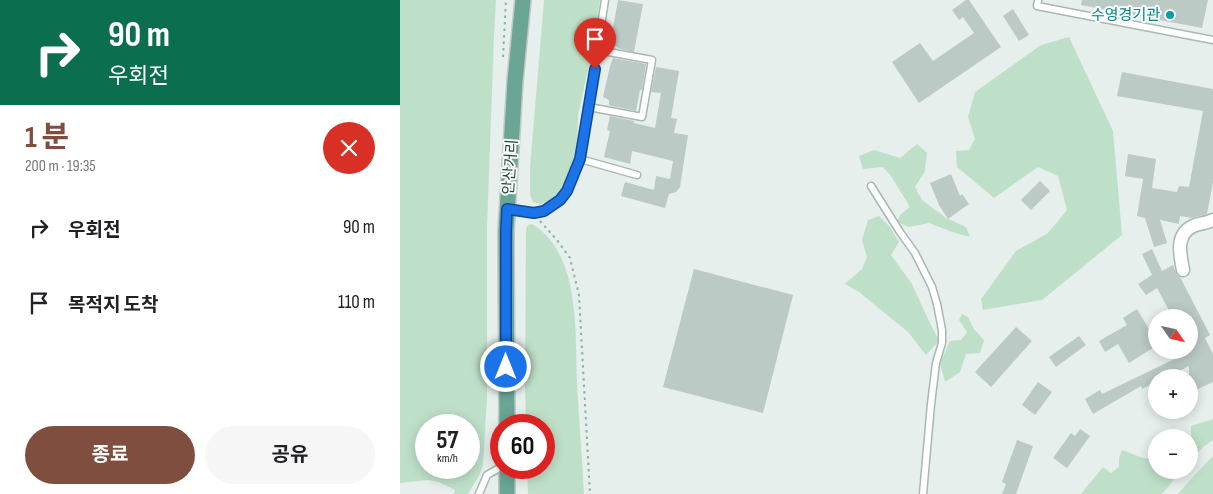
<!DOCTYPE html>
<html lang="ko">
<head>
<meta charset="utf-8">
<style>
  :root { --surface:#fff; --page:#f6f6f6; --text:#202124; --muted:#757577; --accent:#7f4e3f }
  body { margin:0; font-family:"Sofia Sans Condensed","Noto Sans KR",sans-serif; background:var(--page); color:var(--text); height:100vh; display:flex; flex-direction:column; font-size:19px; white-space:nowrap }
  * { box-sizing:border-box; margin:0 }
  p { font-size:16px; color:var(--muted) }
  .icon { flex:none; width:28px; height:28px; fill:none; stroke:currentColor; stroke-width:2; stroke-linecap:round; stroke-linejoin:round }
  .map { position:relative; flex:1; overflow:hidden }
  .details { display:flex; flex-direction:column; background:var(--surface); width:400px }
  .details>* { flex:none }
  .banner { background:#0b6e4f; color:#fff; overflow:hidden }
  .needle { width:32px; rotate:124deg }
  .buttons { position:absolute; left:748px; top:309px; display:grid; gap:10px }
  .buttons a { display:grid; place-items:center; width:50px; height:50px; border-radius:50%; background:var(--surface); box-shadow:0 2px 12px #0003; font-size:25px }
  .speed { position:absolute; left:15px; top:414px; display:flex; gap:10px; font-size:25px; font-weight:700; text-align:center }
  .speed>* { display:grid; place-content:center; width:65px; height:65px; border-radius:50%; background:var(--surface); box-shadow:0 2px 12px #0003; line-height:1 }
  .speed small { font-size:12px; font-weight:400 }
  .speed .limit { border:8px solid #d22; background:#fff; color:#111 }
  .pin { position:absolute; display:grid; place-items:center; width:42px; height:42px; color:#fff; margin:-51px -21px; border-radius:50% 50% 50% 0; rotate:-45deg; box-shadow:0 0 5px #0007 }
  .pin .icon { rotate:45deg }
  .me { position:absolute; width:55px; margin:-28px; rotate:0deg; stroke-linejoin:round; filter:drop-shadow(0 0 4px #0008) }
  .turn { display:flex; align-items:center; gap:18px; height:105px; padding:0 25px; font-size:22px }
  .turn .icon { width:65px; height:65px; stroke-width:2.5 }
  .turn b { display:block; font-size:35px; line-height:42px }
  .round { display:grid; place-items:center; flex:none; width:52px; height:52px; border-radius:26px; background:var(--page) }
  .overview { display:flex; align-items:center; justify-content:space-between; height:85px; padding:0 25px }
  h1 { font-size:30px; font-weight:700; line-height:38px; color:var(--accent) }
  .action { display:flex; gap:10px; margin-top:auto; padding:10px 25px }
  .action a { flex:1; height:58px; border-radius:30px; background:var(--accent); color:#fff; font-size:20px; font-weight:700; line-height:58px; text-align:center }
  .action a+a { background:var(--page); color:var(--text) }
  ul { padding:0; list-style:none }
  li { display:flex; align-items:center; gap:15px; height:75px; padding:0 25px }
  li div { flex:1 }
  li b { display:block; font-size:19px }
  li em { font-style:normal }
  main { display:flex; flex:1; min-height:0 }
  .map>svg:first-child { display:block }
</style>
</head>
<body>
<main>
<section class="details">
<div class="banner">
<div class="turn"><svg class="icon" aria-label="right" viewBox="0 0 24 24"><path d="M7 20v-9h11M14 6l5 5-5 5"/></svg><div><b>90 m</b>우회전</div></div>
</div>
<div class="overview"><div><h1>1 분</h1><p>200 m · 19:35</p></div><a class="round" style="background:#d93025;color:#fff"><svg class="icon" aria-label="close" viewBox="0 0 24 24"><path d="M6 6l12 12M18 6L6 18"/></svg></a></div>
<ul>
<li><svg class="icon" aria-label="right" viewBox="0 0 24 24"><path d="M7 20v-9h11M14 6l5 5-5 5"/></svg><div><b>우회전</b></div><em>90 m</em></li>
<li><svg class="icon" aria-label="arrive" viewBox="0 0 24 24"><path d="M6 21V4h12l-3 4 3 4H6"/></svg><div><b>목적지 도착</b></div><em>110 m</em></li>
</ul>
<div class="action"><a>종료</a><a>공유</a></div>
</section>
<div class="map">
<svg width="813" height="494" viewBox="0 0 813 494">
  <rect width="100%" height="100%" fill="#e6efeb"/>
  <!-- green -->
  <g fill="#bfe0c8" fill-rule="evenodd">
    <path d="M0,0H96L94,36L87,227V399L83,465L80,474L68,494H54L55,490L39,482L28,480L0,483ZM26,425H69V468H26Z"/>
    <path d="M144,0H200L193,47L178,115L177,157L166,187L155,200L140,204L133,202L130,195V167Z"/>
    <path d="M669,37L713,131L722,235L642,300L583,310L581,299L616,251L648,233L667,210L658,176L638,167L594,198L557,167L556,151L569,150L575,139L568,117L575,92L641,45Z"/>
    <path d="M517,144L527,153L525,171L515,187L522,200L546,218L566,227L570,237L552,232L529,223L509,227L497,222L500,215L510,207L491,176L483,167L463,169L459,156L474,150L500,158Z"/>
    <path d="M479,216L490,227L499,242L491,255L512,284L526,315L539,341L526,355L508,332L459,292L445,284L462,269L467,257L462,240L468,220Z"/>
    <path d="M132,224C181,253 175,334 177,383C179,420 182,457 184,494H128L127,468H144V425H126L125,387L126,229L128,225Z"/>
    <path d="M562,314L568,317L574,329L584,340L580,353L566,354L560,372L545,382L540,363L550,341L561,340L567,332L559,320Z"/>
    <path d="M813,419V440L803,447L789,462C789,450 791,439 791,426Z"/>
    <path d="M722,450L743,458L756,459V470H782L762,494H681L703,467L711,473L719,467V458Z"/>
    <path d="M813,456V494H778L790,480Z"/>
  </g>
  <!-- building -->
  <g fill="#bbcac4">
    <path d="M218,0L243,4L234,52L217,48L218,47L210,45Z"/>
    <path d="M566,0H569L601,47L519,103L492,62L520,43L533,61L574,33L563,17L559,20L552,10Z"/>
    <path d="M682,0H808L802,28L681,5Z"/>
    <path d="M613,9L629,35L619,41L603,16Z"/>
    <path d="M213,58L246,64L242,90H240L236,111L212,106L209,105V100L203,97L210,66Z"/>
    <path d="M256,67L279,71L271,118L277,119L274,133L288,135L280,187L276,192L269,194L265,208L221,196L225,182L254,190L256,176L270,179L273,161L232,151L230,164L204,157L210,131L207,130L210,116L234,121V123L255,128L261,93L251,92Z"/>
    <path d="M722,72L813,89V182L807,214L792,218L780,216L779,224L760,220L767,243L754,247L745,218L737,216L743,179L725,176L728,154L756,159L752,188L777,192L779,186L789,187L803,111L717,96Z"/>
    <path d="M551,174L560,196L562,194L569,204L548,219L539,205L530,183Z"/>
    <path d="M640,181L650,191L631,210L621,200Z"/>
    <path d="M752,249L762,271L773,265L777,275L780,277L810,335L805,338L813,354V382L789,393V366L765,378H756V382L742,389L741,386L693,414L685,399L700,390L702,394L789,352V318H773L757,288L746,295L738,284L752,275L742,254Z"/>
    <path d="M294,269L393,295L363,413L263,387Z"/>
    <path d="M737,309L756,341V346L729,363L718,344L705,352L699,341L727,325L723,318Z"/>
    <path d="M616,327L632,341L591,387L575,372Z"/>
    <path d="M679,336L686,345L656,367L649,357Z"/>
    <path d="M638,382L652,392L635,415L622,405Z"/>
    <path d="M680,429L690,436L667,468L653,458L671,433L675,436Z"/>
    <path d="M617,440L633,446L616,494H602L606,484L602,482Z"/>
  </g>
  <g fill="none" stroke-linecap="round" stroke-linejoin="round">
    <!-- service casing -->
    <g stroke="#a8b8b2" stroke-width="9">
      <g id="service">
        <path d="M638,0L637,6L813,40"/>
        <path d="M189,107L242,117L252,60L198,50"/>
        <path d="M180,159L237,175"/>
        <path d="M471,186L500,232L515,253L532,287L537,304L542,330V343L536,363L531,404L523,494"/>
        <path d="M107,209L134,213L144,211L160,200L167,191L180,159L205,0"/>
        <path d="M79,494L87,475L101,467"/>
      </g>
    </g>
    <!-- minor casing -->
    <g stroke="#a8b8b2" stroke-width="15">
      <path id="minor" d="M783,270C780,254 775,235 793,226C800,223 807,223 813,220"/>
    </g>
    <!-- primary casing -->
    <g stroke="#c2cac8" stroke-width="18">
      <g id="primary">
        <path d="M107,425L106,231L115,81L123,0"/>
        <path d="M107,468V494"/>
      </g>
    </g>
    <!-- path -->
    <g stroke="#86b3a5" stroke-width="2" stroke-dasharray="2.5 4" stroke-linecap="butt">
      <path d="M103,57L106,0"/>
      <path d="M140,221L157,240L170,258L179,295L190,494"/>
      <path d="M95,459V431"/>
    </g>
    <!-- service -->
    <use href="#service" stroke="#fff" stroke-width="6"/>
    <!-- minor -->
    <use href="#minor" stroke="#fff" stroke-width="12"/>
    <!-- primary -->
    <use href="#primary" stroke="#6aa596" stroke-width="15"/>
  </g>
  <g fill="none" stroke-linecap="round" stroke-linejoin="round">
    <!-- route casing -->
    <g stroke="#114b97" stroke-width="12">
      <path id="route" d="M106,367V231L107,209L134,213L144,211L160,200L167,191L180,159L195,69"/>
    </g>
    <!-- route -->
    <use href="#route" stroke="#1a73e8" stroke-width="9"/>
  </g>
  <!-- markers -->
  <circle fill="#0f9aa8" stroke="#f7fbf9" stroke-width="2" cx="770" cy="15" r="5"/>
  <g text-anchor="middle" stroke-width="4" stroke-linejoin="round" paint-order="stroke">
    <!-- culture labels -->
    <g font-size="15" fill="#0d838f" stroke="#f7fbf9" text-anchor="end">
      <text x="760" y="20">수영경기관</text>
    </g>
    <!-- street labels -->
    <g font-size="15" fill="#24423a" stroke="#f7fbf9">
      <text transform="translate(110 167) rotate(-86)" y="5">안산거리</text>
    </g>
  </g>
</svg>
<div class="buttons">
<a><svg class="needle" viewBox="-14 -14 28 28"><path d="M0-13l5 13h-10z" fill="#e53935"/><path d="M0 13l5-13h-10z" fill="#757577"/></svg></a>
<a>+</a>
<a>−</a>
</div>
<div class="speed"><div>57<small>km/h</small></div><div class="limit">60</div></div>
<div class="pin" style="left:195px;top:69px;background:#d93025"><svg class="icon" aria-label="arrive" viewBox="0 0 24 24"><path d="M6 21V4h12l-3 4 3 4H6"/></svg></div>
<svg class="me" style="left:106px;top:367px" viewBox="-20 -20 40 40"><circle r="17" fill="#1a73e8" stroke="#fff" stroke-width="3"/><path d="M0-11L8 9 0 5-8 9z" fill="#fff"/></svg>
</div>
</main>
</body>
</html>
